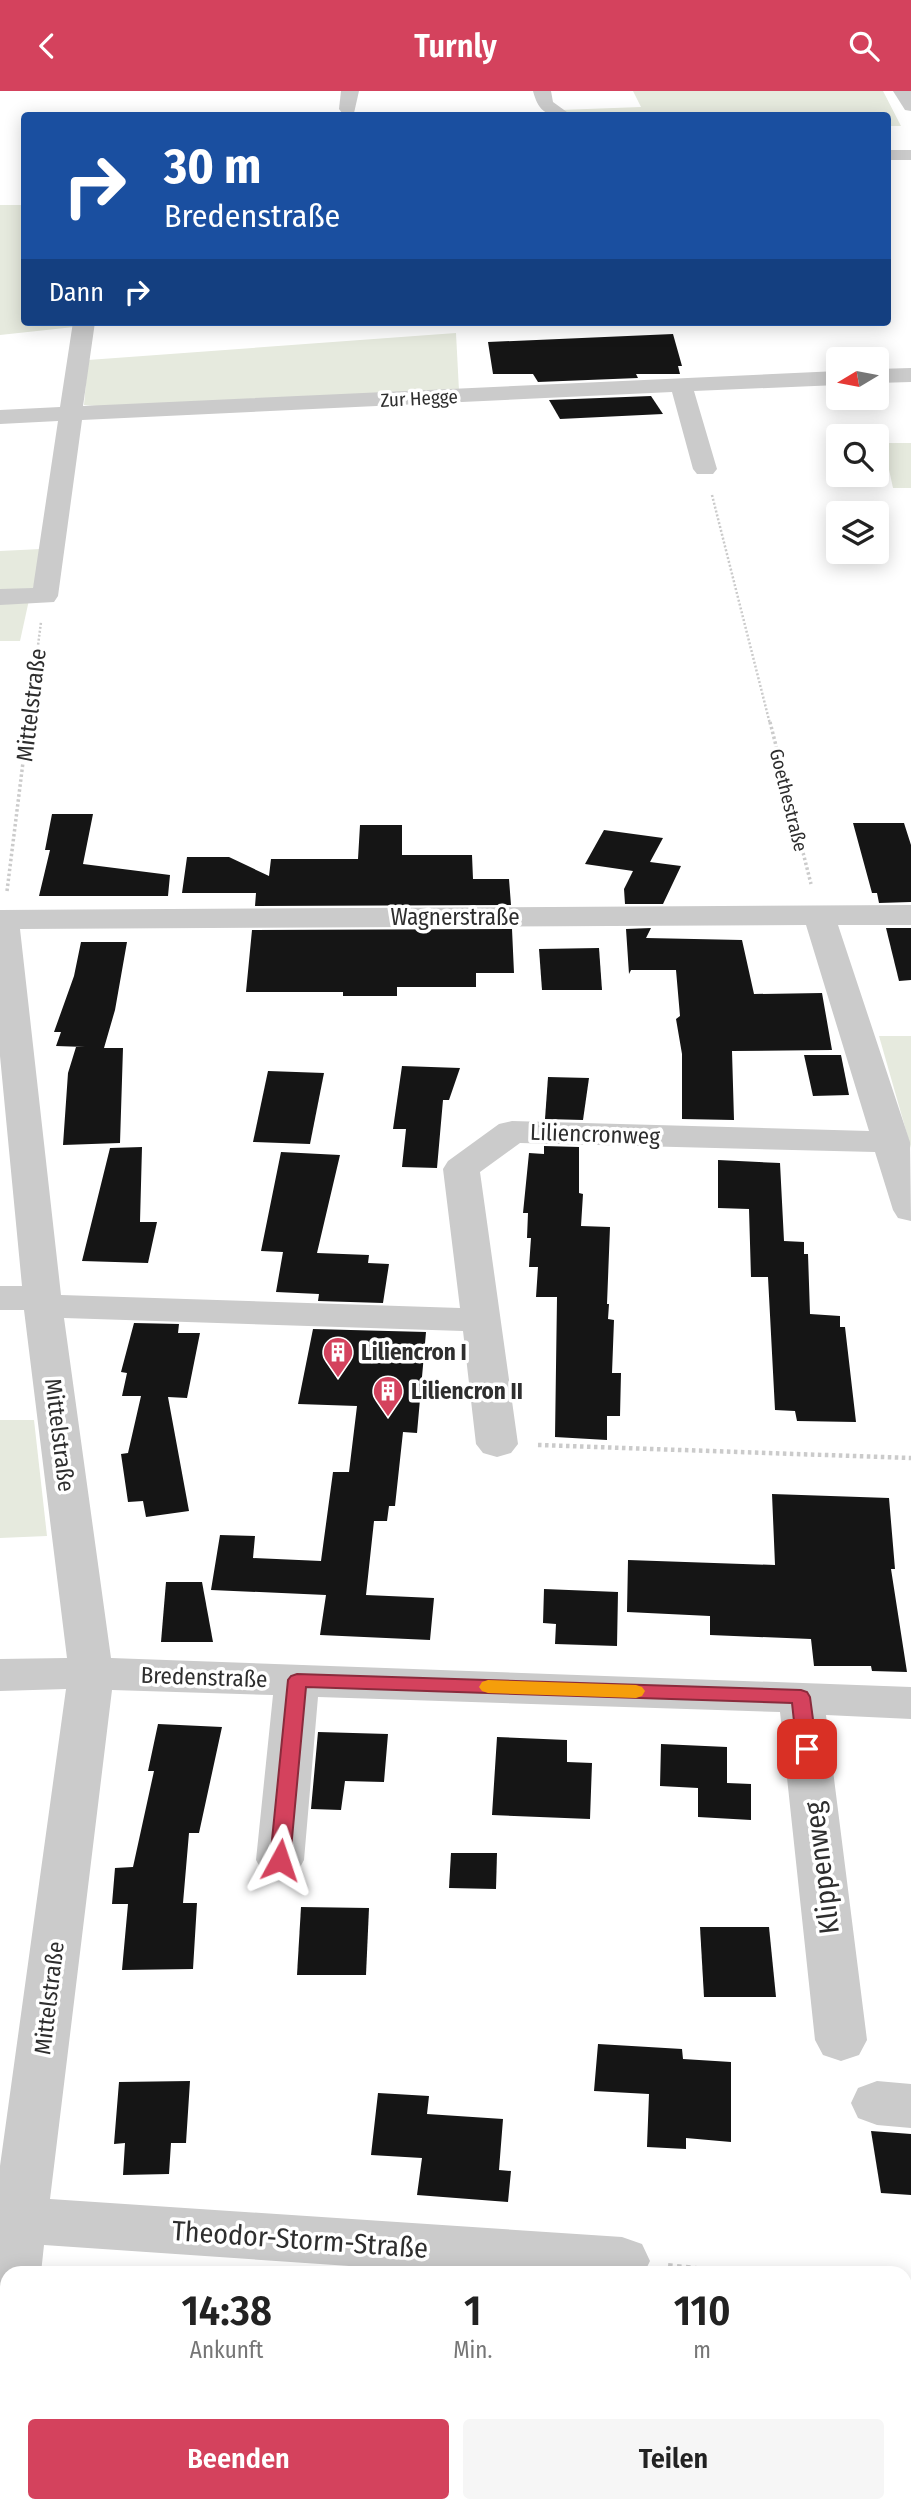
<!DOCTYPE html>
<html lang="de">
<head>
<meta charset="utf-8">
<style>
  :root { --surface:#fff; --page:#f6f6f6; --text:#222; --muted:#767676; --accent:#d4425d }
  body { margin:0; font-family:"Fira Sans Condensed",sans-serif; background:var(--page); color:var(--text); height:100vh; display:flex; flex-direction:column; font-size:26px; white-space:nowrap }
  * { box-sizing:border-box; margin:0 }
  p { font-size:23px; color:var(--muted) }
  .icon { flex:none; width:38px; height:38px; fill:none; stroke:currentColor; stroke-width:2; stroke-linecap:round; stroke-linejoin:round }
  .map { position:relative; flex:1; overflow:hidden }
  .details { position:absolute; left:0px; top:2175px; width:912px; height:247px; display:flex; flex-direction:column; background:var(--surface); border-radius:21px 21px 0 0; box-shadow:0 4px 18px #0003 }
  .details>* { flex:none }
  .hud { position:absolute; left:21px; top:21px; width:870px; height:214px; border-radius:7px; box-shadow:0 4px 18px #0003; background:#1a4fa0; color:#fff; overflow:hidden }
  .needle { width:46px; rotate:260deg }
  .controls { position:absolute; left:826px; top:256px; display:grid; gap:14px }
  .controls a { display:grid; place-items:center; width:63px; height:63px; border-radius:7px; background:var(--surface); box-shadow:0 4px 18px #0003; font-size:35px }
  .pin { position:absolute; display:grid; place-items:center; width:60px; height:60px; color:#fff; margin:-30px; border-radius:14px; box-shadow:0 4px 10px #0006 }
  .me { position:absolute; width:77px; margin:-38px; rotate:5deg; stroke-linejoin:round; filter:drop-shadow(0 0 5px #0008) }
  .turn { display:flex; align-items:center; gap:24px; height:147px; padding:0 28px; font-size:32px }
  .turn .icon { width:91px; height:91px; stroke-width:2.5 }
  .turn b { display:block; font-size:49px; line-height:60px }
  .then { display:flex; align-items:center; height:66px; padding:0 28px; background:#0003; gap:14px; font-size:26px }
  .eta { display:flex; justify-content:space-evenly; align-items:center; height:119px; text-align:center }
  .eta b { font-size:42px; font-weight:600; line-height:49px }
  .action { display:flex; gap:14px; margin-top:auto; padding:14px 28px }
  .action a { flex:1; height:80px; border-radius:7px; background:var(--accent); color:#fff; font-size:28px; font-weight:600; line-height:80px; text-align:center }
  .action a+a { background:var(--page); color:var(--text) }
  header { display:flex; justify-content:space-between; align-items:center; height:91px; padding:0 28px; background:var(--accent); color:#fff; font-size:32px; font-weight:600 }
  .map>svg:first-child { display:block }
</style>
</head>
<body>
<header><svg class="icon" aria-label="back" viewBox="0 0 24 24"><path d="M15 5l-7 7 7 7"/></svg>Turnly<svg class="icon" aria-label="search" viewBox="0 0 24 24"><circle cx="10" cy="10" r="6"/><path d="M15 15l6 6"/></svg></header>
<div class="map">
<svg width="911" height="2421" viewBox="0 0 911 2421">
  <rect width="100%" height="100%" fill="#fff"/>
  <!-- green -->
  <g fill="#e6eade">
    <path d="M633,0H883L901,35H887V24H568L560,19L641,16Z"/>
    <path d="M0,114H24V231H75L74,236L0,244Z"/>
    <path d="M456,242L459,300L108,316L84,314L88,269Z"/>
    <path d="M877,352H911V397H893L888,374Z"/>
    <path d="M41,458L33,499L0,503V460Z"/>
    <path d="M0,508L29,509L20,550H0Z"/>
    <path d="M879,945H911V1057Z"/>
    <path d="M0,1329H34L47,1445L0,1447Z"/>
  </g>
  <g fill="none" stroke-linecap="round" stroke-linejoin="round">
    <!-- stream -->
    <path stroke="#cce0e8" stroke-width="17" d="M905,2331L911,2374"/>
  </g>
  <!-- building -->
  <g fill="#151515">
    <path d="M673,243L682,275H678L680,283H636L638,287L538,291L533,283H493L488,251Z"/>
    <path d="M651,305L663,323L560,328L549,309Z"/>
    <path d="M52,723H93L83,773L170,784L168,805H39L50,759H45Z"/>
    <path d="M853,732H904L911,754V811L879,812L877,802H872Z"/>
    <path d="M360,734H402V764H472L473,788H509L511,814L255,815L256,802H182L187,766H229L269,785L271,768H358Z"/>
    <path d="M604,739L663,747L650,771L681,775L663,813H625L624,798L633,780L585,773Z"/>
    <path d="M651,837L646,847L742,849L754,903L822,902L832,959L732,960L734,1029L682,1028V963L676,928L680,925L676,879H631L629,883L626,838Z"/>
    <path d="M886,837H911V889L899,890Z"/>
    <path d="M512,838L514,882H476V896H397V905H343V901H246L252,839Z"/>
    <path d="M81,851H127L115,919L104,957H123L120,1052L63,1054L68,982L76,956H85L56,955L61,941H54L74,885Z"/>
    <path d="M599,857L602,899H542L539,858Z"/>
    <path d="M804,964H841L849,1004L813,1005Z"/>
    <path d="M402,975L460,977L449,1009H443L437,1077L402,1076L406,1038H393Z"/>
    <path d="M268,980L324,982L310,1053L253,1051Z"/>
    <path d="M548,986L589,987L583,1029L545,1028Z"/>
    <path d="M544,1055L579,1056V1102L583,1103L581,1135L610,1136L607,1213H609L608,1228L614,1229L612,1282H621L620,1325H607V1349L555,1346L557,1206H536L538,1176H529L531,1147H527L528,1122H523L529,1062L544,1063Z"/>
    <path d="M142,1056L140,1131H157L148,1172L82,1170L110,1057Z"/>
    <path d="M281,1061L340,1064L317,1162L369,1164L368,1172L389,1173L383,1212L318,1210L319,1203L276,1201L283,1161L261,1160Z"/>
    <path d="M718,1069L780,1072L784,1150L804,1151V1163H808L810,1223L840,1225V1236H845L856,1331L797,1330L795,1320L775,1319L768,1186H751L749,1118L718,1117Z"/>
    <path d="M134,1232L179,1233L178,1242H200L187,1307L168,1306L189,1420L146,1426L143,1410L128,1411L121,1363L128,1362L141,1305H122L127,1282L121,1281Z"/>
    <path d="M313,1238L426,1241L417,1342L403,1341L395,1415H389L387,1430H374L366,1504L434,1507L430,1549L320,1544L326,1504L211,1499L220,1444L255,1445L253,1467L321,1470L333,1381H349L357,1315L298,1313Z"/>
    <path d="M772,1403L889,1407L895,1478H891L907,1581L872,1580L871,1575H814L811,1548L710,1544V1525L627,1521L628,1469L775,1474Z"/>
    <path d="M166,1491H202L213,1551H161Z"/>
    <path d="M544,1498L618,1501L617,1555L555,1553L556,1533L543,1532Z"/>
    <path d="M158,1633L222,1636L199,1742H189L183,1812H197L193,1878L122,1879L128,1813H112L115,1777L133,1776L154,1680H148Z"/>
    <path d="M318,1641L388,1643L384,1691L345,1690L341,1719L311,1718Z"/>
    <path d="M497,1646L567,1649V1671L592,1672L590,1728L492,1724Z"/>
    <path d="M661,1653L727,1656V1692L751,1693V1729L698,1726V1697L660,1695Z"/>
    <path d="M451,1762H497L496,1798L449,1797Z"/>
    <path d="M301,1816L369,1817L366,1884H297Z"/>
    <path d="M700,1836H769L776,1906H704Z"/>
    <path d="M598,1953L682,1958L683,1968L731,1971V2051L686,2047V2058L647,2056L649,2003L594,2000Z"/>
    <path d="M190,1990L186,2052H171L169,2083L123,2084L125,2052L114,2053L119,1991Z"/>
    <path d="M378,2002L429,2005L427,2023L503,2028L499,2079L511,2080L508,2111L417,2104L422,2067L371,2064Z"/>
    <path d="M871,2040L911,2043V2104L881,2102Z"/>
  </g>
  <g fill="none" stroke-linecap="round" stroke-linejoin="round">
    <!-- path-far3 -->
    <g stroke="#cbcbcb" stroke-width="2.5" stroke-dasharray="2 2" stroke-linecap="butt">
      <path d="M712,404L770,633"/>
      <path d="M28,633L41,531"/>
    </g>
    <!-- path-far2 -->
    <g stroke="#cbcbcb" stroke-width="3.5" stroke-dasharray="2.5 2.5" stroke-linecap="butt">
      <path d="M770,631L811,793"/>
      <path d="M7,800L28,631"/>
    </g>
    <!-- path-far1 -->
    <path stroke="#cbcbcb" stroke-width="4.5" stroke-dasharray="3.5 3.5" stroke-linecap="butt" d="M538,1354L911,1367"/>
    <!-- path -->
    <g stroke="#cbcbcb" stroke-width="6" stroke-dasharray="4.5 4.5" stroke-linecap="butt">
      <path d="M668,2175L737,2182"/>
      <path d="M905,2201H911"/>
    </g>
    <!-- minor -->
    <g fill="#cbcbcb" fill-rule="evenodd">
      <path d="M341,0H359L354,22H342L339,18Z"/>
      <path d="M533,0H551L553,11L571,24C549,26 539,23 533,0Z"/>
      <path d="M893,0H911V20L905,19Z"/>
      <rect x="887" y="59" width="24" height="10"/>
      <path d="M73,231H95L83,315L838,280V294L694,300L717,378L713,383H697L693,378L672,301L82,329L58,505L54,511L0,514V498L33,497L58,330L0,333V319L60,316Z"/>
      <path d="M911,277V291L877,292V278Z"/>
      <path d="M911,814V834H838L910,1051L911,1130L898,1127L893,1119L875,1061L520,1052L480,1081L518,1353L511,1362L497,1366L483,1362L476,1353L463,1240L64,1227L111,1567L911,1596V1628L826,1624L867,1949L859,1964L841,1970L823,1964L815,1949L780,1621L318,1606L304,1769L297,1782L280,1787L263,1782L256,1769L273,1604L112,1599L50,2108L622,2146L642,2153L650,2170L644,2182H452L44,2154L41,2182H7V2204L0,2201V2075L66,1598L0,1600V1568L67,1567L24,1219H0V1195H22L0,965V819ZM806,834L869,1040L512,1030L499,1033L448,1070L443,1078L460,1217L61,1204L20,838Z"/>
      <path d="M877,1990L911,1993V2037L877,2034L858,2027L851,2012L858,1997Z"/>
      <path d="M7,2207V2309L0,2312V2210Z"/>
    </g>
  </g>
  <!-- route -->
  <path fill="#d4425d" stroke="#8a2b3c" stroke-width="2" d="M297,1583L801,1599L807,1601L810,1606L817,1658L814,1663H800L797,1658L792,1612L306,1596L290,1769L287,1774L280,1777L273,1774L270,1769L288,1589L291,1585Z"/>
  <!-- slow -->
  <path fill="#f59e0b" d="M488,1589L636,1594L642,1596L645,1600L642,1605L636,1607L488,1602L482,1600L479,1596L482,1591Z"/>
  <!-- icons -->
  <defs>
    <g id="building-pin" transform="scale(1.575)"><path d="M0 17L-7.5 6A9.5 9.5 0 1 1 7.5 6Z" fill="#d4425d" stroke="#fff"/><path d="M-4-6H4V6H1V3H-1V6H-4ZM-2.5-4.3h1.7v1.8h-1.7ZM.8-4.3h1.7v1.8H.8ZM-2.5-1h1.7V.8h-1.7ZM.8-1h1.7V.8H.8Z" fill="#fff"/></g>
  </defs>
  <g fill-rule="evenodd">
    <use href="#building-pin" x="338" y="1261"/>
    <use href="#building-pin" x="388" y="1300"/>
  </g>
  <g text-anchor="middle" stroke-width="7" stroke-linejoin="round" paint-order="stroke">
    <!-- far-street labels -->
    <g font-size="19" fill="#2e2e2e" stroke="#fff">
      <text transform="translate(419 307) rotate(-3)" y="7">Zur Hegge</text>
      <text transform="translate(789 709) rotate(76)" y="7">Goethestraße</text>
    </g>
    <!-- street labels -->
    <g font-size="23" fill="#2e2e2e" stroke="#fff">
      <text transform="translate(31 614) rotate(-83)" y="8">Mittelstraße</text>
      <text x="455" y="834">Wagnerstraße</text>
      <text transform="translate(595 1043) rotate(2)" y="8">Liliencronweg</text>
      <text transform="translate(60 1344) rotate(83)" y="8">Mittelstraße</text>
      <text transform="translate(204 1586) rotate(2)" y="8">Bredenstraße</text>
      <text transform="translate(49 1907) rotate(-83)" y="8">Mittelstraße</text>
    </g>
    <!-- poi labels -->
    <g font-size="23" font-weight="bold" fill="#2e2e2e" stroke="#fff" text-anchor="start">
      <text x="361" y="1269">Liliencron I</text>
      <text x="411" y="1308">Liliencron II</text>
    </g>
    <!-- near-street labels -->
    <g font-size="28" fill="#2e2e2e" stroke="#fff">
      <text transform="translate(821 1777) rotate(-97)" y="10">Klippenweg</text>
      <text transform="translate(300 2148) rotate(4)" y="10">Theodor-Storm-Straße</text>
    </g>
  </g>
</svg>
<div class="controls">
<a><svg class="needle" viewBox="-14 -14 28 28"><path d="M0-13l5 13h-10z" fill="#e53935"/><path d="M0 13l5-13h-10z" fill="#767676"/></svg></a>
<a><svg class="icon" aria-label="search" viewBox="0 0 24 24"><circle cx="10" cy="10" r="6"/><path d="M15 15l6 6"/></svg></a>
<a><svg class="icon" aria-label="layers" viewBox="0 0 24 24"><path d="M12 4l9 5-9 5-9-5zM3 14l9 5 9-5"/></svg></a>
</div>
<div class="pin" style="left:807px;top:1658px;background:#d93025"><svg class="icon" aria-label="arrive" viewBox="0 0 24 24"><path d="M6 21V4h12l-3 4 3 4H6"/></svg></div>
<svg class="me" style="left:280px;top:1769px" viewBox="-20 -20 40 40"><path d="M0-17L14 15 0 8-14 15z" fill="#d4425d" stroke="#fff" stroke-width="4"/></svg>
<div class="hud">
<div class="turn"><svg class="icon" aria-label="right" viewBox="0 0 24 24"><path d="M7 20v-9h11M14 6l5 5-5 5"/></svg><div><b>30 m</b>Bredenstraße</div></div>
<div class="then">Dann<svg class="icon" aria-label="right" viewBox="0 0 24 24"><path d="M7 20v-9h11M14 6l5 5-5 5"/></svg></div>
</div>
<section class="details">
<div class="eta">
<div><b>14:38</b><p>Ankunft</p></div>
<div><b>1</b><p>Min.</p></div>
<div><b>110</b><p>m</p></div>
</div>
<div class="action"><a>Beenden</a><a>Teilen</a></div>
</section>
</div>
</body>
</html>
